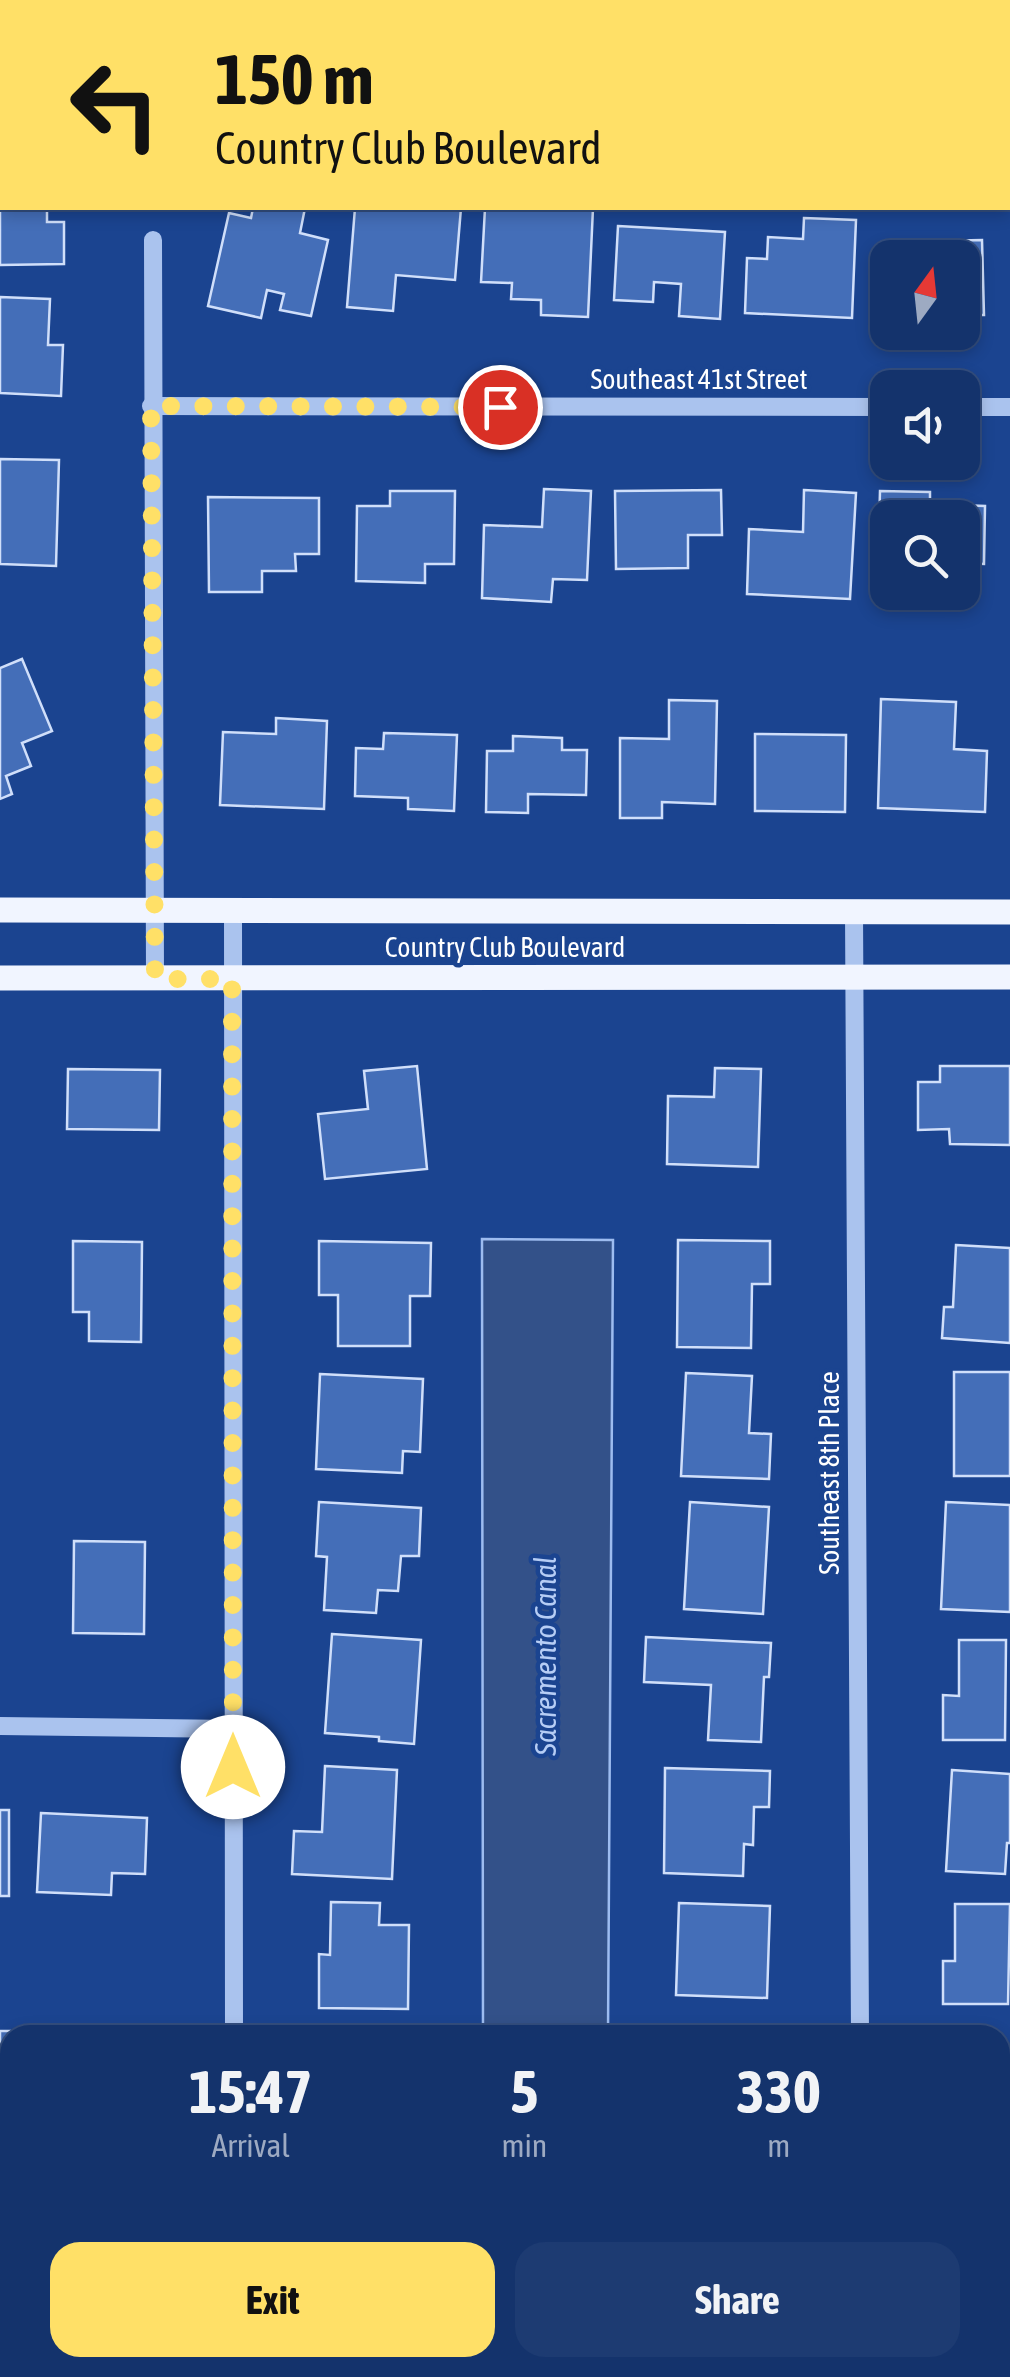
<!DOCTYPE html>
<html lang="en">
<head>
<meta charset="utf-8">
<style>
  :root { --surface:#14336c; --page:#1d3b72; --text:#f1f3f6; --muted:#9daac2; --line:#334e7f; --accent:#ffe067 }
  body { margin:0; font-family:"Asap Condensed",sans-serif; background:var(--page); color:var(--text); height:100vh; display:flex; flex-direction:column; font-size:38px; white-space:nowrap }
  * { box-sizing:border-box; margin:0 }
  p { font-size:32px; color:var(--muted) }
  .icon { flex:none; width:55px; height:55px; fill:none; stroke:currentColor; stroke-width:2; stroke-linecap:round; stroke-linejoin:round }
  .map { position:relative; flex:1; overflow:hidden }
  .panel { position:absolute; left:0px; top:2025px; width:1010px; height:352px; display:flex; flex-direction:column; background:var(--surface); border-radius:30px 30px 0 0; box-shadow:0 5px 15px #0003,0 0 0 2px var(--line) }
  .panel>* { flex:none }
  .top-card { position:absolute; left:0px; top:0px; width:1010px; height:210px; box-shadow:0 5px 15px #0003,0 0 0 2px var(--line); background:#ffe067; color:#111; overflow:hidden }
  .needle { width:65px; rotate:15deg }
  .tools { position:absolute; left:870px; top:240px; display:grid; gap:20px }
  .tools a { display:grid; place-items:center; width:110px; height:110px; border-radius:20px; background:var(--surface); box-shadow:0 5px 15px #0003,0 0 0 2px var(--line); font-size:50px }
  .pin { position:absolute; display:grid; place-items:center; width:85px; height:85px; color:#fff; margin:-42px; border:5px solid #fff; border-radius:50%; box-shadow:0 2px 10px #0007 }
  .me { position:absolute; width:110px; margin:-55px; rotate:0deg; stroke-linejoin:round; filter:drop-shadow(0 0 8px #0008) }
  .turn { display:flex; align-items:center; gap:35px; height:210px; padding:0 50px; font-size:45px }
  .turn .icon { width:130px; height:130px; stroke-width:2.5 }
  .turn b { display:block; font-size:70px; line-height:85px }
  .eta { display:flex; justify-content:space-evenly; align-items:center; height:170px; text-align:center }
  .eta b { font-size:60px; font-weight:700; line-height:70px }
  .cta { display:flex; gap:20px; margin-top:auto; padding:20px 50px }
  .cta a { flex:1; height:115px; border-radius:30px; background:var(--accent); color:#111; font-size:40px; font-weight:700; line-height:115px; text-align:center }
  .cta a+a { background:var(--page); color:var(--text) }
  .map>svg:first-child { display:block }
</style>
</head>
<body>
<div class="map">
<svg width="1010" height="2377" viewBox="0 0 1010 2377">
  <rect width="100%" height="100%" fill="#1b4490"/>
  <!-- green -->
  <path fill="#2e5dae" d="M0,0H684L686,2H2V140Z"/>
  <!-- water -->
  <g fill="#335189" stroke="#9dbcf0" stroke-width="2.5">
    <path d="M705,0H1010V100L1008,2Z"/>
    <path d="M482,1239L613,1240L608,2035H483Z"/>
    <rect x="482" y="2368" width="129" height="9"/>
  </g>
  <!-- building -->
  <g fill="#446eb8" stroke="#d0dffa" stroke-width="2.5">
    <path d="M0,165L2,208H47V222H64V264L0,265Z"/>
    <path d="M253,208H305L300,233L328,240L311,316L280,310L284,294L267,290L261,318L208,306L229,213L251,218Z"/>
    <path d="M355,208H461L455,280L396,275L393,311L347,307Z"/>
    <path d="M485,208H593L588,317L541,315V300L511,299L512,283L481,282Z"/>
    <path d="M804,218L856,220L852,318L745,313L747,258L767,259L768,237L803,239Z"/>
    <path d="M618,226L725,232L720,319L679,316L681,284L654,282L653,302L614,300Z"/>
    <path d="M982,240L984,315H962V258H888V316H883L882,242Z"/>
    <path d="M0,297L50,299L48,345H63L61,396L0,393Z"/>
    <path d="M0,459L59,460L56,566L0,564Z"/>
    <path d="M544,489L591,491L587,580L553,579L551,602L482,598L484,525L542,527Z"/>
    <path d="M721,490L722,535H688V568L616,569L615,491Z"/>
    <path d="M804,490L856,493L850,599L747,594L749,529L803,532Z"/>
    <path d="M390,491H455L454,564H425V583L356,581L357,506H390Z"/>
    <path d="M880,491L930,492V504L985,506L984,564L962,563V518H888V592H940L939,601L877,600Z"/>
    <path d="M208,497L319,498V554H295L296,571H262V592H209Z"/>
    <path d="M22,659L52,731L22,743L31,766L6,776L12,794L0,799V668Z"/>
    <path d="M881,699L956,702L954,749L987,751L985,812L878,808Z"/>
    <path d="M669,700L717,701L715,804L662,802V818H620V738L669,739Z"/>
    <path d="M276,718L327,721L324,809L220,805L223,732L276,734Z"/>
    <path d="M384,733L457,735L454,811L408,809V798L355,796L356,748L383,749Z"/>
    <path d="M755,734L846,735L845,812L755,811Z"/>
    <path d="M513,736L562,738V750H587L586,795L528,794V813L486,812L487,751H513Z"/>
    <path d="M417,1066L427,1169L325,1179L318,1114L368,1109L364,1071Z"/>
    <path d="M940,1066H1010V1145L950,1144L949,1129L918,1130V1082H940Z"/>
    <path d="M715,1068L761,1069L758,1167L667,1164L668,1096L714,1097Z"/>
    <path d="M68,1069L160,1070L159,1130L67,1129Z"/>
    <path d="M678,1240L770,1241V1284H752L751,1348L677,1347Z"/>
    <path d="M73,1241L142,1242L141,1342L89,1341V1312H73Z"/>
    <path d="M319,1241L431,1243L430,1296H410V1346H338V1295H319Z"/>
    <path d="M956,1245L1010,1248V1343L942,1338L944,1307H953Z"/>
    <rect x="954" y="1372" width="56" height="104"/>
    <path d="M686,1373L752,1376L749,1433L771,1434L769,1479L681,1476Z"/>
    <path d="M320,1374L423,1379L420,1452L403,1451L402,1473L316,1469Z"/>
    <path d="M319,1502L421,1508L419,1556H401L398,1591L378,1590L376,1613L324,1610L327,1557L316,1556Z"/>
    <path d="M690,1502L769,1507L763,1614L684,1609Z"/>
    <path d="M946,1502L1010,1505V1612L941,1609Z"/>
    <path d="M74,1541L145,1542L144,1634L73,1633Z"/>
    <path d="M332,1634L421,1640L414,1744L379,1741V1737L325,1733Z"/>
    <path d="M646,1637L771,1643L769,1677H764L761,1742L708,1740L711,1685L644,1682Z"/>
    <path d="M959,1640H1006L1005,1740H943V1695L959,1696Z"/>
    <path d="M325,1766L397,1770L392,1879L292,1874L294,1831L322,1832Z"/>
    <path d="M665,1768L770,1771L769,1807H754L753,1845L744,1844L743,1876L664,1873Z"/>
    <path d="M952,1770L1010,1774V1843H1007L1005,1874L946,1871Z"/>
    <rect x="0" y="1810" width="9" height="86"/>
    <path d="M41,1813L147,1818L145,1874L112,1873L111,1895L37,1892Z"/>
    <path d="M331,1902L380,1903L379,1925H409L408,2009L319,2008V1954L330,1955Z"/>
    <path d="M679,1903L770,1906L767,1998L676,1995Z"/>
    <path d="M955,1904H1010L1008,2004H943V1961H955Z"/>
    <path d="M0,2031H10L8,2132H0Z"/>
    <path d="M1000,2046L1010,2047V2153H1000Z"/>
    <path d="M0,2309H10V2368H44V2377H0Z"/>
    <path d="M94,2368H147V2377H93Z"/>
    <path d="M230,2368H333V2374L230,2377Z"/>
    <rect x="366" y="2368" width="99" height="9"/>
    <rect x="622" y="2368" width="108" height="9"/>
    <rect x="885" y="2368" width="108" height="9"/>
  </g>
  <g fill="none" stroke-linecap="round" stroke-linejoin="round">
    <!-- minor -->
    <g stroke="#aac3ee" stroke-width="18">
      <path d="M153,240L155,979"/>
      <path d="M151,406L888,407"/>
      <path d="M962,407H1010"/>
      <path d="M233,910L234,2035"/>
      <path d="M854,911L860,2035"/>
      <path d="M0,1726L233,1729"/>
      <path d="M0,2223H10"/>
      <path d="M1000,2223H1010"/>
    </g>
    <!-- major -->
    <g stroke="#f1f5ff" stroke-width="25">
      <path d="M0,910L1010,912"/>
      <path d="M0,978L1010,977"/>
    </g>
  </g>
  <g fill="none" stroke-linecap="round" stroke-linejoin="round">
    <!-- route -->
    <path stroke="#ffe067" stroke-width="18" stroke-dasharray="0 32.4" d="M233,1767L232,979H155L151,406L500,407"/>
  </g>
  <g text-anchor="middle" stroke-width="9" stroke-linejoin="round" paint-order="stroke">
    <!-- street labels -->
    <g font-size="28" fill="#fff" stroke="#1b4490">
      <text x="699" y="389">Southeast 41st Street</text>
      <text x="505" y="957">Country Club Boulevard</text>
      <text transform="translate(829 1473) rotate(-90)" y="10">Southeast 8th Place</text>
    </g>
    <!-- water labels -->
    <g font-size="30" font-style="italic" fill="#b6cdf5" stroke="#1b4490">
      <text transform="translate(546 1656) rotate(-90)" y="10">Sacremento Canal</text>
    </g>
  </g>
</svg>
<div class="tools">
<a><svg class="needle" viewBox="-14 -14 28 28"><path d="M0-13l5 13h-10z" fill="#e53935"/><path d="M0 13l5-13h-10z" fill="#9daac2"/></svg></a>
<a><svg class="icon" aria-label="sound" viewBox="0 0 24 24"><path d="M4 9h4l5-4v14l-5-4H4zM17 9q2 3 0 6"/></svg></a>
<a><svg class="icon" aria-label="search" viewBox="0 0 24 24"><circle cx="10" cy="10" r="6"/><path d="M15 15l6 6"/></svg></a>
</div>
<div class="pin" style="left:500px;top:407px;background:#d93025"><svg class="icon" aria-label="arrive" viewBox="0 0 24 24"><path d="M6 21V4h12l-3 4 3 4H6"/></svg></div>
<svg class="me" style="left:233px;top:1767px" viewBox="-20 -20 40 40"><circle r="19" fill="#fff"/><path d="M0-13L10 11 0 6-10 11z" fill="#ffe067"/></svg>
<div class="top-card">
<div class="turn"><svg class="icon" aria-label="left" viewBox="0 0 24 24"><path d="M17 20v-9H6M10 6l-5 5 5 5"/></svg><div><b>150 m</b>Country Club Boulevard</div></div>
</div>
<section class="panel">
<div class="eta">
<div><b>15:47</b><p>Arrival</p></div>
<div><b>5</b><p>min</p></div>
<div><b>330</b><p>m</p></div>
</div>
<div class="cta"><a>Exit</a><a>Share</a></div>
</section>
</div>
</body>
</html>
